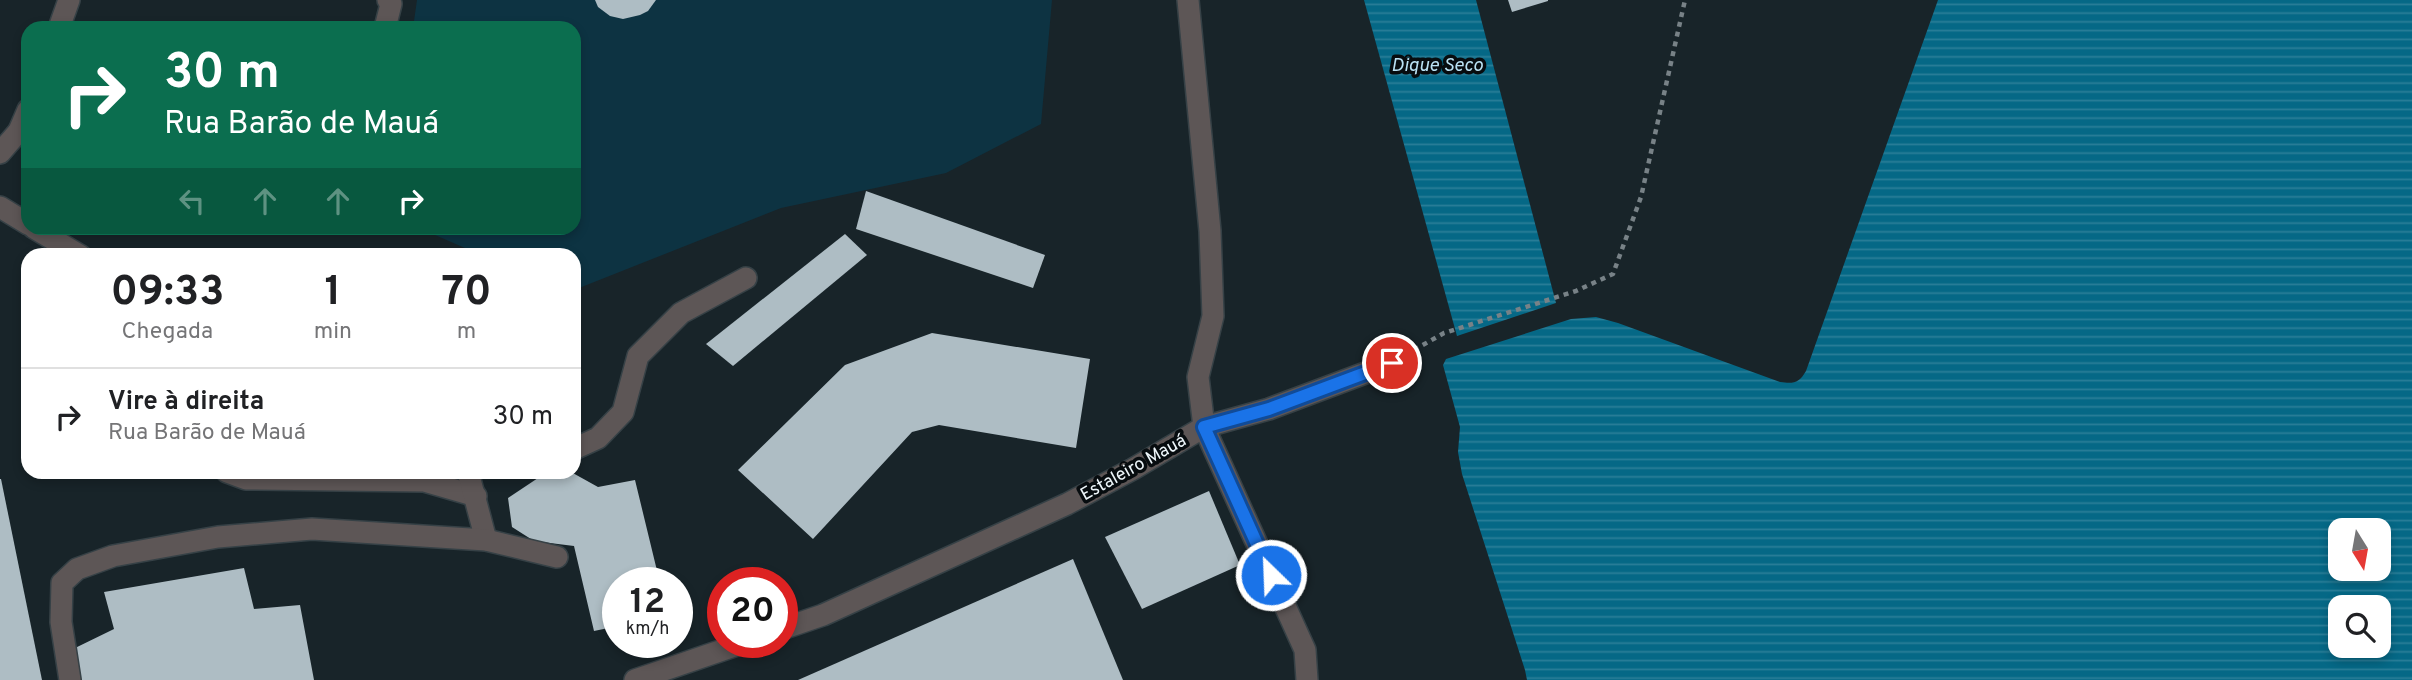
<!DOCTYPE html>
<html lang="pt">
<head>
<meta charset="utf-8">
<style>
  :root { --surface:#fff; --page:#f2f2f2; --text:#202124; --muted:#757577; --line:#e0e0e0 }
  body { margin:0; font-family:Overpass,sans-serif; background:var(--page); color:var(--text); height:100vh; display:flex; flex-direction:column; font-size:26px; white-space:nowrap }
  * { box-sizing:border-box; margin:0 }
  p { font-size:23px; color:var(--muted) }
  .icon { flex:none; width:38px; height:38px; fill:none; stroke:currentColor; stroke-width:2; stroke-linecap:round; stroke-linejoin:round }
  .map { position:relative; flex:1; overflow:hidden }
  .side { position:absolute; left:21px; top:248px; width:560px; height:231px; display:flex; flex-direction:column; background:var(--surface); border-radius:21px; box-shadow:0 4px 10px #0003 }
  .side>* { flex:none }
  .banner { position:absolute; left:21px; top:21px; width:560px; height:214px; border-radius:21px; box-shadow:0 4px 10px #0003; background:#0b6e4f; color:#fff; overflow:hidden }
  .needle { width:46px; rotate:169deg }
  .controls { position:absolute; left:2328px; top:518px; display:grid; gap:14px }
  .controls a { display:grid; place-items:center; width:63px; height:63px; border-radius:14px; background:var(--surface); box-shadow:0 4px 10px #0003; font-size:35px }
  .speed { position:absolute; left:602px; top:567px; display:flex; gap:14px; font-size:35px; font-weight:700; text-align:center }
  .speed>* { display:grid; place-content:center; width:91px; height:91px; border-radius:50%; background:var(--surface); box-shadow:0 4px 10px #0003; line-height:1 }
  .speed small { font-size:18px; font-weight:400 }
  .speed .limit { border:10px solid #d22; background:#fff; color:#111 }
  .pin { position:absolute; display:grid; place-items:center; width:60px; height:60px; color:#fff; margin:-30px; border:4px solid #fff; border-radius:50%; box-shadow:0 2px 7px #0007 }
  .me { position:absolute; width:77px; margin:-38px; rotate:336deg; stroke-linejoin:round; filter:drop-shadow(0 0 5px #0008) }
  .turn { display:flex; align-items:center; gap:24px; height:147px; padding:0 28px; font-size:32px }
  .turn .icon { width:91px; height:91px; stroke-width:2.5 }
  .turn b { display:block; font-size:49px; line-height:60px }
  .lanes { display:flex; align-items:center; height:66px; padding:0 28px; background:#0003; justify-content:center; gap:35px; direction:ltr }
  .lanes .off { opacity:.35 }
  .eta { display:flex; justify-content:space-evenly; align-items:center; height:119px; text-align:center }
  .eta b { font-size:42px; font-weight:700; line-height:49px }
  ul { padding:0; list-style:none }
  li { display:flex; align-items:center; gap:21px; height:98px; padding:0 28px; border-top:2px solid var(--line) }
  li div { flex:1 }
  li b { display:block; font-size:26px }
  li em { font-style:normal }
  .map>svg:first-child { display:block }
</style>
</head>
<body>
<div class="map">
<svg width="2412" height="680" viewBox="0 0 2412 680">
  <defs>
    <pattern id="water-rules" width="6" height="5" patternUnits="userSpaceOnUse" patternTransform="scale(1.75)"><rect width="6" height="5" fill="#056886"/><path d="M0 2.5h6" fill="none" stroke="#2a7e98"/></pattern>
  </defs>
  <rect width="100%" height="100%" fill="#182429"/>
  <!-- green -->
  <path fill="#0d3342" d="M417,0H1052L1041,124L946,173L781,208L574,290V256L481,255L419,228H574V28H413Z"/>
  <!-- water -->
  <g fill="url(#water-rules)" fill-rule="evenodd">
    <path d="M1364,0H1476L1556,303L1457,336Z"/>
    <path d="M1938,0H2412V680H1527L1525,670L1462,474L1458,452L1460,427L1443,365L1446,359L1571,319L1596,317L1618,323L1780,382C1794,384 1799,383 1806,371ZM2340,530H2378V569H2340ZM2340,607H2378V646H2340Z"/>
  </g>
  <!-- building -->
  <g fill="#aebdc4">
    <path d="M595,0H656L648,11L640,15L623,19L610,16L598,7Z"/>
    <path d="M1508,0H1548V1L1512,12Z"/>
    <path d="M866,191L1045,255L1033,288L856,229Z"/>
    <path d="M845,234L867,255L733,366L706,344Z"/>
    <path d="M932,333L1090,359L1076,448L939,425L912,432L813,539L738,470L845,365Z"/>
    <path d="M547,472H571L598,487L635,480L660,583H618V626L594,631L574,546L534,541L512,527L508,498Z"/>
    <path d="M0,479H1L42,680H0Z"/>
    <path d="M1209,491L1240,565L1142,609L1105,537Z"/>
    <path d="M1073,559L1123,680H798Z"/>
    <path d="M244,568L254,609L300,605L314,680H80L73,649L114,629L104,592Z"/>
  </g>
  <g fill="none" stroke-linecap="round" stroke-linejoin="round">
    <!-- minor casing -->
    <g stroke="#364146" stroke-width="24">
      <g id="minor">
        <path d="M59,28L69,0"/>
        <path d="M385,28L391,4L388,0"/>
        <path d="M28,110L19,131L28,133"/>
        <path d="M0,153L19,131"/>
        <path d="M0,207L28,224"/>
        <path d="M34,228L81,256"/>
        <path d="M574,449L598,438L623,412L638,356L681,313L746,278"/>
        <path d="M227,472L246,479L424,481L476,496"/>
        <path d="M468,472L486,540"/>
        <path d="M782,629L823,615L1067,504L1133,469L1204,427L1198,377L1213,316L1210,231L1188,0"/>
        <path d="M70,680L61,622L62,583L77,569L113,556L218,537L312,529L486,540L557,557"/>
        <path d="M635,680L746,642"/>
        <path d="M1307,680L1305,650L1204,427L1269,409L1392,363"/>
      </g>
    </g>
    <!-- path -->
    <path stroke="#788287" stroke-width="4.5" stroke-dasharray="5 5" stroke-linecap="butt" d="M1414,350L1444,333L1576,291L1613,274L1641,197L1685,0"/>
    <!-- minor -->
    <use href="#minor" stroke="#5d5656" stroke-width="21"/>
  </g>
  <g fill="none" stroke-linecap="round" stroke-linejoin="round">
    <!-- route casing -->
    <g stroke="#114b97" stroke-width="18">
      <path id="route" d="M1271,575L1204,427L1269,409L1392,363"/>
    </g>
    <!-- route -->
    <use href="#route" stroke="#1a73e8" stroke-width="12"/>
  </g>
  <g text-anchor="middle" stroke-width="7" stroke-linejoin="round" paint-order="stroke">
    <!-- street labels -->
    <g font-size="18" fill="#eef6fa" stroke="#070c0f">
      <text transform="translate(1133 467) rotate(-29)" y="6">Estaleiro Mauá</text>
    </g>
    <!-- water labels -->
    <g font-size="19" font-style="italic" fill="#bae2f4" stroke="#070c0f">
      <text x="1437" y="71">Dique Seco</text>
    </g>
  </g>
</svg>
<div class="controls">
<a><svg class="needle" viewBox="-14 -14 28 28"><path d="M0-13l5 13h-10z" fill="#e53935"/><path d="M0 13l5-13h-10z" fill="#757577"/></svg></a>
<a><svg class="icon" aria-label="search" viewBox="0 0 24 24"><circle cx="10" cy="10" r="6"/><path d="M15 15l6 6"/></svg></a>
</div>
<div class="speed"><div>12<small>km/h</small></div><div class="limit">20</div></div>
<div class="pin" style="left:1392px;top:363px;background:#d93025"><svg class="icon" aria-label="arrive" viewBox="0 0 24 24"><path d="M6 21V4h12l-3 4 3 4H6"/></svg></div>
<svg class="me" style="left:1271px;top:575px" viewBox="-20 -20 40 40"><circle r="17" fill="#1a73e8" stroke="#fff" stroke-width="3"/><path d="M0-11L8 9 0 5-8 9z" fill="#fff"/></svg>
<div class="banner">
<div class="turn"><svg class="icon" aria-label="right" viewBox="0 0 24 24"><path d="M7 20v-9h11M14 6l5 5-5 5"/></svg><div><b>30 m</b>Rua Barão de Mauá</div></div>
<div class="lanes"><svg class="icon off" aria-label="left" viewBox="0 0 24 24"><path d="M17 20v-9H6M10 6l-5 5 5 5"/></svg><svg class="icon off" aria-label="ahead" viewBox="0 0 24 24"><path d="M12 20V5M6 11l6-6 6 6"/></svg><svg class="icon off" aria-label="ahead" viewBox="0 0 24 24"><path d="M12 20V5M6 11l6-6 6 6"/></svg><svg class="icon" aria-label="right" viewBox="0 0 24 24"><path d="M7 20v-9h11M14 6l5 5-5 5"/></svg></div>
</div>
<section class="side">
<div class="eta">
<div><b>09:33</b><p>Chegada</p></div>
<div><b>1</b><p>min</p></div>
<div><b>70</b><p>m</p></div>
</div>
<ul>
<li><svg class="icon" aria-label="right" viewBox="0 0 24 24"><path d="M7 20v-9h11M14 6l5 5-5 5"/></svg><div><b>Vire à direita</b><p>Rua Barão de Mauá</p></div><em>30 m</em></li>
</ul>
</section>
</div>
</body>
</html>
